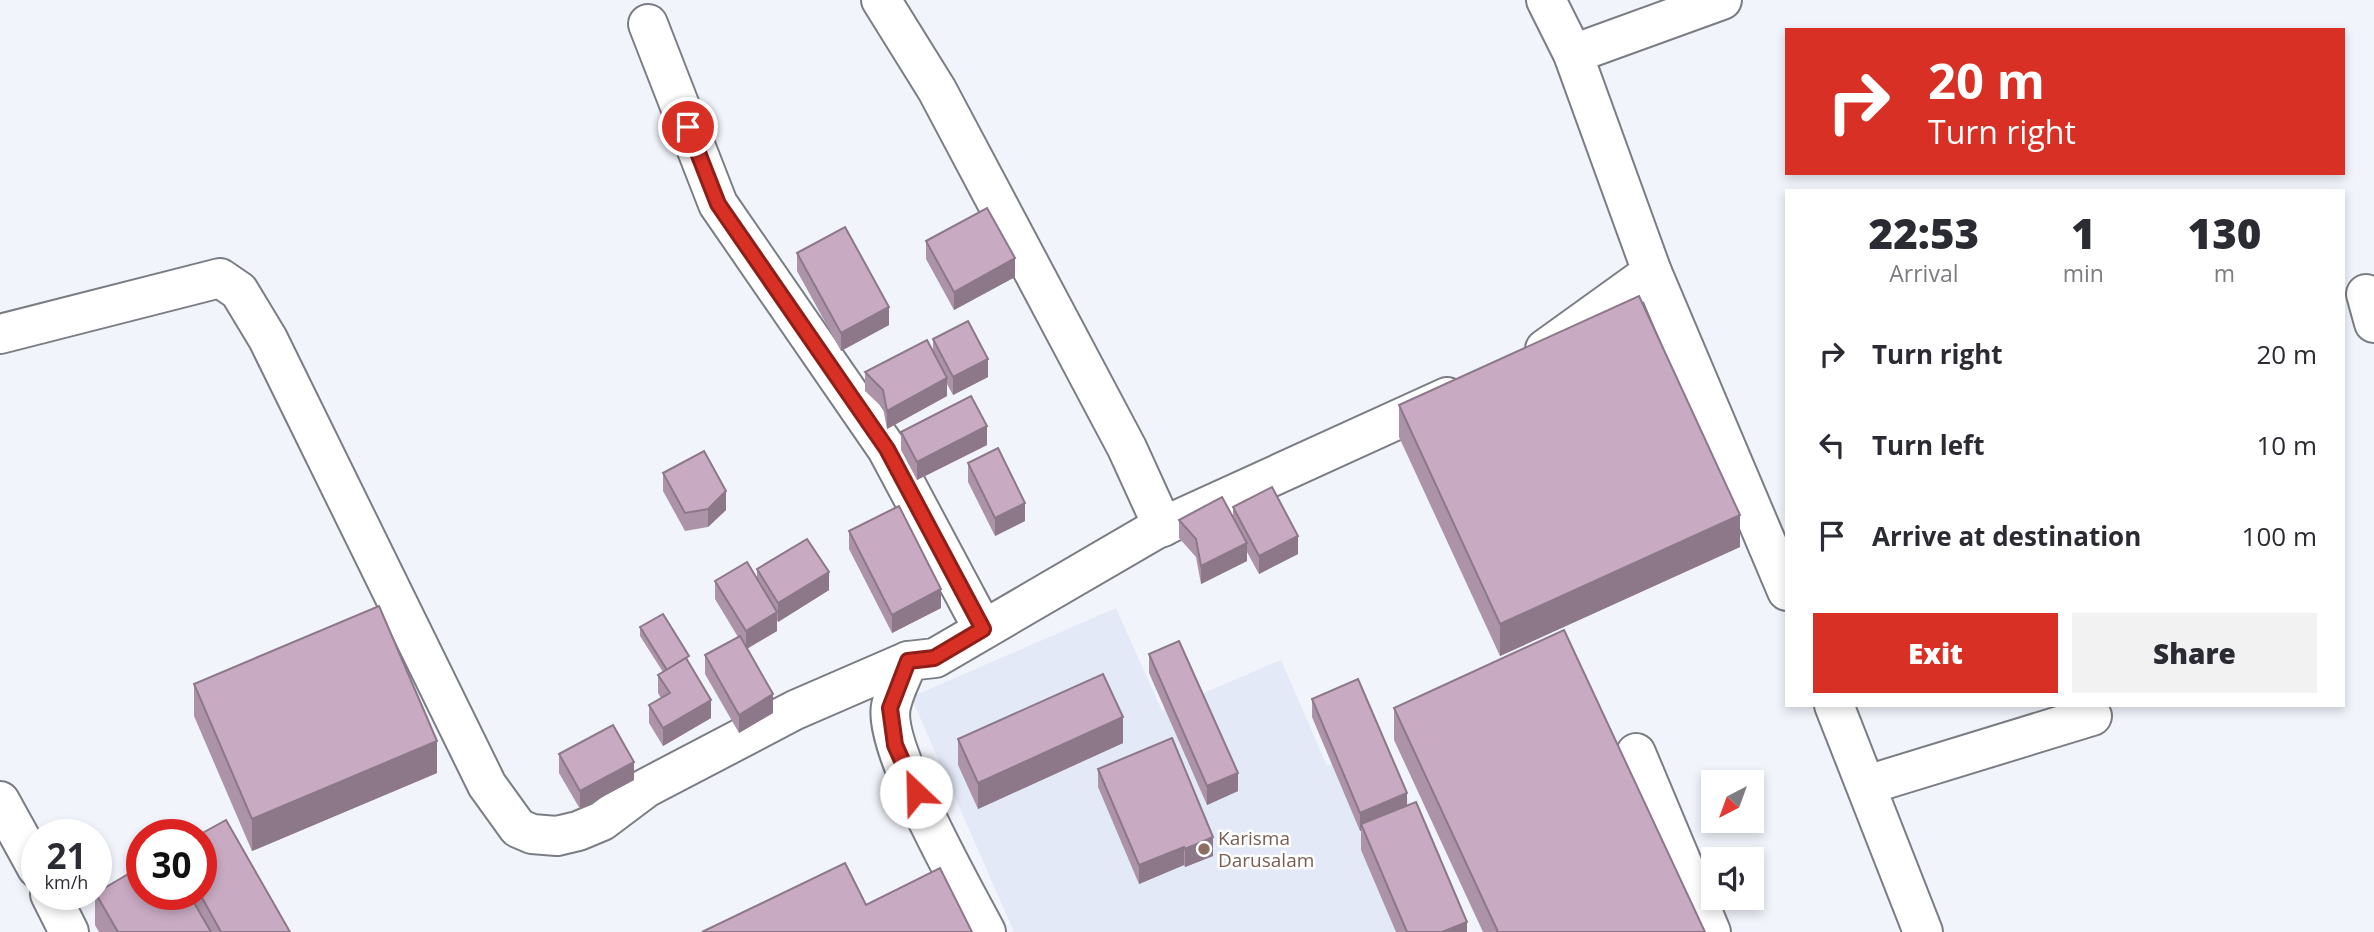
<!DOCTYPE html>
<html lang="en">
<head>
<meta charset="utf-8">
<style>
  :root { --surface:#fff; --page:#f2f2f3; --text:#2b2b33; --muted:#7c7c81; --accent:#d93025 }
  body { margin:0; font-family:"Open Sans",sans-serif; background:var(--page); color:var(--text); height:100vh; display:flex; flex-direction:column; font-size:26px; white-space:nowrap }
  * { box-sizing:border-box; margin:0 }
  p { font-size:23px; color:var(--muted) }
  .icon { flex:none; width:38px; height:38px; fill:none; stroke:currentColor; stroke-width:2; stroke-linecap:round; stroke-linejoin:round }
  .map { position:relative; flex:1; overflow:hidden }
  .panel { position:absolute; left:1785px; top:189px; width:560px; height:518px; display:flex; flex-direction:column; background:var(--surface); border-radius:0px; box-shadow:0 4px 10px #0003 }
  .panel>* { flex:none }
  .banner { position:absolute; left:1785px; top:28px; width:560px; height:147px; border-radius:0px; box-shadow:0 4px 10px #0003; background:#d93025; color:#fff; overflow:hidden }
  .needle { width:46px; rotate:221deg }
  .fabs { position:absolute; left:1701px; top:770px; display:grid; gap:14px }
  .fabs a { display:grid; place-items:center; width:63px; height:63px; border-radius:0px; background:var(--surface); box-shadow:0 4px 10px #0003; font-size:35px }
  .speed { position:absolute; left:21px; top:819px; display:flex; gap:14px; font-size:35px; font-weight:700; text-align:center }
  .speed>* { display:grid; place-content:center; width:91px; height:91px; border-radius:50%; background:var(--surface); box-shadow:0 4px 10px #0003; line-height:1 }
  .speed small { font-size:18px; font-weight:400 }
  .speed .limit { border:10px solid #d22; background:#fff; color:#111 }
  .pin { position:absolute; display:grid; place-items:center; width:60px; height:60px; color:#fff; margin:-30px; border:4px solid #fff; border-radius:50%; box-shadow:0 2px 7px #0007 }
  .me { position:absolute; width:77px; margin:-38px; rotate:336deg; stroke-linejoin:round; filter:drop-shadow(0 0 5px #0008) }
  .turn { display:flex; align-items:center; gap:24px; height:147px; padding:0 28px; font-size:32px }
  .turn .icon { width:91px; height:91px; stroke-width:2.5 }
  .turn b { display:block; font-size:49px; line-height:60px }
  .eta { display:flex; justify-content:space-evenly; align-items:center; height:119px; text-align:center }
  .eta b { font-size:42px; font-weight:800; line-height:49px }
  .button { display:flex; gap:14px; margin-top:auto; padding:14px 28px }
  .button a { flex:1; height:80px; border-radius:0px; background:var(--accent); color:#fff; font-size:28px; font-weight:800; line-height:80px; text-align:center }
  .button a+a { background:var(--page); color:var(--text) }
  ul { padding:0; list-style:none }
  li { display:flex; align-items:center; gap:21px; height:91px; padding:0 28px }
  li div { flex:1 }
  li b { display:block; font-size:26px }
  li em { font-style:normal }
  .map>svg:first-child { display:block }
</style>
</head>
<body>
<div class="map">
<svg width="2374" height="932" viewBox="0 0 2374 932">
  <rect width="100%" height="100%" fill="#f1f4fb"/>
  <!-- built -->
  <path fill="#e3e9f7" d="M1116,608L1162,711L1281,660L1327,766L1383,742L1467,932H1014L911,697Z"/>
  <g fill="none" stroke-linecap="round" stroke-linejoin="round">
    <!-- minor casing -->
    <g stroke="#7a7d84" stroke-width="42">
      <g id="minor">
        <path d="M881,0L937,90L1127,448L1163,527"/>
        <path d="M1546,0L1573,54L1652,272L1787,591"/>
        <path d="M648,24L718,204L887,449L983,629"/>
        <path d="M1573,54L1722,0"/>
        <path d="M2366,294L2374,323"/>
        <path d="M0,334L220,278L239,291L268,339L487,785L518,828L532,834L557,836L578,831L602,821L646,788L795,710L908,661"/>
        <path d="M1545,349L1652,272"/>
        <path d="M1834,705L1923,932"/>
        <path d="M1636,753L1711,932"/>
        <path d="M1867,785L2092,716"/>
        <path d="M0,801L37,868"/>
        <path d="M50,894L69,932"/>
        <path d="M986,932C964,890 882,747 891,706C894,691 903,675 908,661L935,658L1153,531L1447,397"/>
      </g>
    </g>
    <!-- minor -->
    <use href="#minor" stroke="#fff" stroke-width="38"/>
  </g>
  <!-- wall -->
  <g fill="#ac93a8">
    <path d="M926,241L1015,277L954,310L926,259Z"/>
    <path d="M797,253L889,325L841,351L797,271Z"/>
    <path d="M933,339L988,377L953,395L947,384V396L887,429L883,408L865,391V372L933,352Z"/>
    <path d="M1399,405L1740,547L1500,656L1399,437Z"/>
    <path d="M901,432L987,445L917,480L901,450Z"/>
    <path d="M968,463L1025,521L995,536L968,482Z"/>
    <path d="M663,473L726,510L708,527L685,531L663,491Z"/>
    <path d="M1233,507L1298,554L1259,574L1247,552V561L1201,584L1196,557L1179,538V520L1233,516Z"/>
    <path d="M849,531L941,608L892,633L849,549Z"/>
    <path d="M757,569L829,590L778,622L777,620V631L747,649L773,713L739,733L705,674V655L738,637L715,599V581L757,579Z"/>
    <path d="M640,627L689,662L711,718L663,746L649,723V705L661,698L658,693V675L663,672L640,636Z"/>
    <path d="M1149,654L1238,791L1207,805L1149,673Z"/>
    <path d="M194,684L437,773L252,851L194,716Z"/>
    <path d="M1312,699L1407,805L1467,932H1396L1361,850V831H1360L1312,717Z"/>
    <path d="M1394,708L1705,932H1483L1394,740Z"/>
    <path d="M958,739L1123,743L978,809L958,765Z"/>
    <path d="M559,754L634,780L580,809L559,773Z"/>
    <path d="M1098,769L1213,856L1185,867L1184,865L1139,884L1098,787Z"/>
    <path d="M95,894H201L290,932H99L95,925Z"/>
  </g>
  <!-- shaded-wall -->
  <g fill="#8c7888">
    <path d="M1015,258V277L954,310V292Z"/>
    <path d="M889,307V325L841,351V333Z"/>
    <path d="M988,359V377L953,395V377Z"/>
    <path d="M947,378V396L887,429V411Z"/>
    <path d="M987,426V445L917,480V462Z"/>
    <path d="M726,491V510L708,527V509Z"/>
    <path d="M1025,503V521L995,536V518Z"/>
    <path d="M1740,515V547L1500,656V624Z"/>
    <path d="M1298,536V554L1259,574V556Z"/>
    <path d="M1247,543V561L1201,584V566Z"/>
    <path d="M829,572V590L778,622V603Z"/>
    <path d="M941,589V608L892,633V615Z"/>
    <path d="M777,612V631L746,649V631Z"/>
    <path d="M773,694V713L739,733V715Z"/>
    <path d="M711,700V718L663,746V728Z"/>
    <path d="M1123,717V743L978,809V783Z"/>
    <path d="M437,741V773L252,851V819Z"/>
    <path d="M634,762V780L580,809V791Z"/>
    <path d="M1238,773V791L1207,805V786Z"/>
    <path d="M1407,793V812L1361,824V831H1360V813Z"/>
    <path d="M1213,837V856L1185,867V849Z"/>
    <path d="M1184,847V865L1139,884V865Z"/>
    <path d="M1467,922V932H1442Z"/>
  </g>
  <!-- building -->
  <g fill="#c8abc3" stroke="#8c7888" stroke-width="2">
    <path d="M987,208L1015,258L954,292L926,241Z"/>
    <path d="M845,227L889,307L841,333L797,253Z"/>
    <path d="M1639,296L1740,515L1500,624L1399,405Z"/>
    <path d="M968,321L988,359L953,377L933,339Z"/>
    <path d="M927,340L947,378L887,411L883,390L865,372Z"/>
    <path d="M971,396L987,426L917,462L901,432Z"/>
    <path d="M998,448L1025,503L995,518L968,463Z"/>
    <path d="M704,451L726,491L708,509L685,513L663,473Z"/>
    <path d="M1272,487L1298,536L1259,556L1233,507Z"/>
    <path d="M1222,497L1247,543L1201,566L1196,539L1179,520Z"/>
    <path d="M899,506L941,589L892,615L849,531Z"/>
    <path d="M807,539L829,572L778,603L757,569Z"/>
    <path d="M747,562L777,612L746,631L715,581Z"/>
    <path d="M379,606L437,741L252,819L194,684Z"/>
    <path d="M663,614L689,656L667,670L640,627Z"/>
    <path d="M1564,630L1705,932H1498L1394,708Z"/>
    <path d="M740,636L773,694L739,715L705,655Z"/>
    <path d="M1179,641L1238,773L1207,786L1149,654Z"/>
    <path d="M686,658L711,700L663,728L649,705L670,693L658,675Z"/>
    <path d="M1103,674L1123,717L978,783L958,739Z"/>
    <path d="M1358,679L1407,793L1360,813L1312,699Z"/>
    <path d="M613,725L634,762L580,791L559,754Z"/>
    <path d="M1172,738L1213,837L1185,849L1184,847L1139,865L1098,769Z"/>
    <path d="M1416,802L1467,922L1442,932H1407L1361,824Z"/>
    <path d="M226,820L290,932H221L200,894H201V835H199Z"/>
    <path d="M845,863L866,905L940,868L972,932H702Z"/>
    <path d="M142,866V894H189L211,932H118L96,894V893Z"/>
  </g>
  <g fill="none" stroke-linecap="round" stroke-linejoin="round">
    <!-- route casing -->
    <g stroke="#8d1f18" stroke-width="18">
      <path id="route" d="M688,127L718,204L887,449L983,629L934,658L908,661L890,708L895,745L916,792"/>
    </g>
    <!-- route -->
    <use href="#route" stroke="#d93025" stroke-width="12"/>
  </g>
  <!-- markers -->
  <circle fill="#8d6e63" stroke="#fff" stroke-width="2.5" cx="1204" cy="849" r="7"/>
  <g text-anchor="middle" stroke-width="5" stroke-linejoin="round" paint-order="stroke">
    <!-- education labels -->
    <g font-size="19" fill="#785e54" stroke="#fff" text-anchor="start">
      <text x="1218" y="845">Karisma<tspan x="1218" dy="22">Darusalam</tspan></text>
    </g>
  </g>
</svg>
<div class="fabs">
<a><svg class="needle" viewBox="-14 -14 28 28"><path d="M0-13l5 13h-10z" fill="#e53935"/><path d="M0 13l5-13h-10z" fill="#7c7c81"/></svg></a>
<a><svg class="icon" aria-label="sound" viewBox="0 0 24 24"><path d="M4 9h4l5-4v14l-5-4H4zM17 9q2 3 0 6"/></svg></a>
</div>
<div class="speed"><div>21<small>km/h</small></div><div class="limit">30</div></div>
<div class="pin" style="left:688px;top:127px;background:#d93025"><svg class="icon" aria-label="arrive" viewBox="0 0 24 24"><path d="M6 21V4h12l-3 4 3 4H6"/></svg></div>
<svg class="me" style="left:916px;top:792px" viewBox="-20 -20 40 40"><circle r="19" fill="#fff"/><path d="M0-13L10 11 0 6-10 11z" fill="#d93025"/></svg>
<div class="banner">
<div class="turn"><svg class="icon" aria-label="right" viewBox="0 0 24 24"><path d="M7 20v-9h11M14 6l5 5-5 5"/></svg><div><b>20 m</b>Turn right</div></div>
</div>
<section class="panel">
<div class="eta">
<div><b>22:53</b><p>Arrival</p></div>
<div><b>1</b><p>min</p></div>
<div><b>130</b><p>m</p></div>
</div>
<ul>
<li><svg class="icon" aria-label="right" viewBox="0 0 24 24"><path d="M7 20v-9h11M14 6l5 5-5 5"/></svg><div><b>Turn right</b></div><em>20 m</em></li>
<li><svg class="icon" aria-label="left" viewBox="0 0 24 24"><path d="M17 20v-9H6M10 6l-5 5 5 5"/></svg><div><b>Turn left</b></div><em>10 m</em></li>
<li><svg class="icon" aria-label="arrive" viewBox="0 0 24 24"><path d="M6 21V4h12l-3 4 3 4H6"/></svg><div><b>Arrive at destination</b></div><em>100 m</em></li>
</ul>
<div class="button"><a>Exit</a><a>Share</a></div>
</section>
</div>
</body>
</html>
